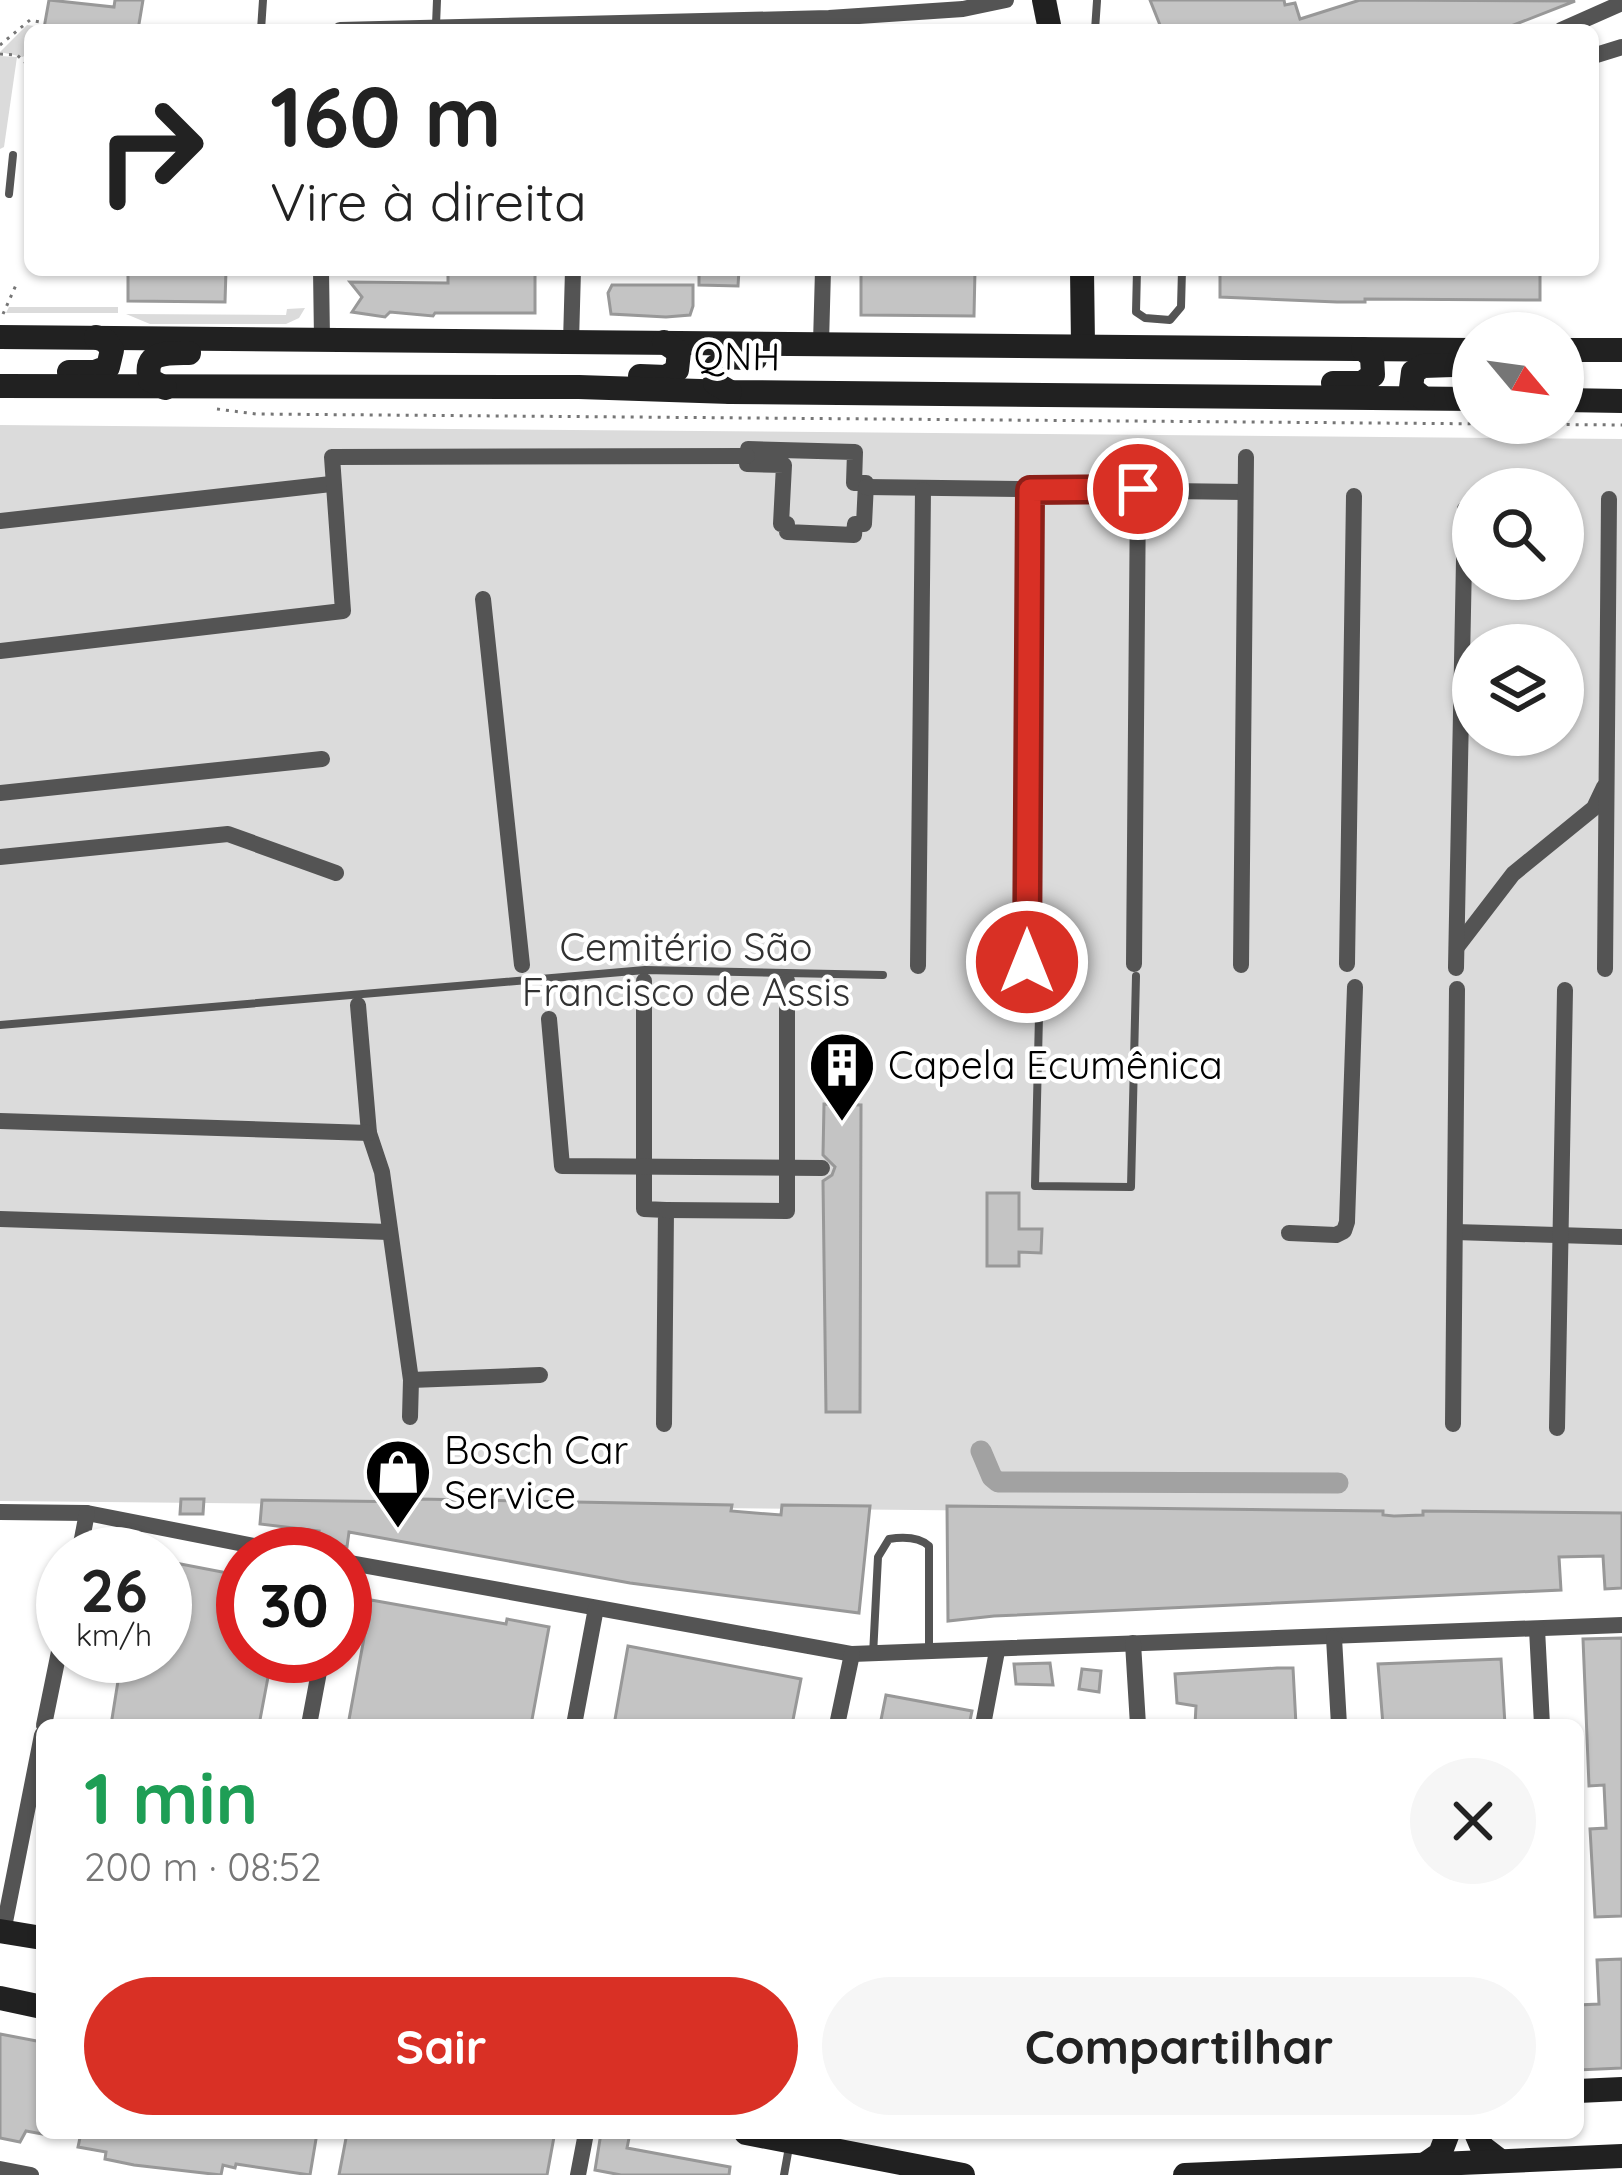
<!DOCTYPE html>
<html lang="pt">
<head>
<meta charset="utf-8">
<style>
  :root { --surface:#fff; --page:#f6f6f6; --text:#222; --muted:#767676; --accent:#d93025 }
  body { margin:0; font-family:Quicksand,sans-serif; background:var(--page); color:var(--text); height:100vh; display:flex; flex-direction:column; font-size:45px; white-space:nowrap }
  * { box-sizing:border-box; margin:0 }
  p { font-size:39px; color:var(--muted) }
  .icon { flex:none; width:66px; height:66px; fill:none; stroke:currentColor; stroke-width:2; stroke-linecap:round; stroke-linejoin:round }
  .map { position:relative; flex:1; overflow:hidden }
  .side { position:absolute; left:36px; top:1719px; width:1548px; height:420px; display:flex; flex-direction:column; background:var(--surface); border-radius:18px; box-shadow:0 3px 9px #0004 }
  .side>* { flex:none }
  .hud { position:absolute; left:24px; top:24px; width:1575px; height:252px; border-radius:18px; box-shadow:0 3px 9px #0004; background:#fff; color:var(--text); overflow:hidden }
  .needle { width:78px; rotate:119deg }
  .tools { position:absolute; left:1452px; top:312px; display:grid; gap:24px }
  .tools a { display:grid; place-items:center; width:132px; height:132px; border-radius:50%; background:var(--surface); box-shadow:0 3px 9px #0004; font-size:60px }
  .speed { position:absolute; left:36px; top:1527px; display:flex; gap:24px; font-size:60px; font-weight:700; text-align:center }
  .speed>* { display:grid; place-content:center; width:156px; height:156px; border-radius:50%; background:var(--surface); box-shadow:0 3px 9px #0004; line-height:1 }
  .speed small { font-size:30px; font-weight:400 }
  .speed .limit { border:18px solid #d22; background:#fff; color:#111 }
  .pin { position:absolute; display:grid; place-items:center; width:102px; height:102px; color:#fff; margin:-51px; border:6px solid #fff; border-radius:50%; box-shadow:0 3px 12px #0007 }
  .me { position:absolute; width:132px; margin:-66px; rotate:0deg; stroke-linejoin:round; filter:drop-shadow(0 0 9px #0008) }
  .turn { display:flex; align-items:center; gap:42px; height:252px; padding:0 48px; font-size:54px }
  .turn .icon { width:156px; height:156px; stroke-width:2.5 }
  .turn b { display:block; font-size:84px; line-height:102px }
  .round { display:grid; place-items:center; flex:none; width:126px; height:126px; border-radius:63px; background:var(--page) }
  .headline { display:flex; align-items:center; justify-content:space-between; height:204px; padding:0 48px }
  h1 { font-size:72px; font-weight:700; line-height:90px; color:#1e9e55 }
  .cta { display:flex; gap:24px; margin-top:auto; padding:24px 48px }
  .cta a { flex:1; height:138px; border-radius:72px; background:var(--accent); color:#fff; font-size:48px; font-weight:700; line-height:138px; text-align:center }
  .cta a+a { background:var(--page); color:var(--text) }
  .map>svg:first-child { display:block }
</style>
</head>
<body>
<div class="map">
<svg width="1622" height="2175" viewBox="0 0 1622 2175">
  <rect width="100%" height="100%" fill="#fff"/>
  <!-- green -->
  <g fill="#dbdbdb" fill-rule="evenodd">
    <path d="M27,25L61,30H30V48L23,57L0,52Z"/>
    <path d="M0,56L17,57L4,147L0,149Z"/>
    <path d="M9,307H118V313H6Z"/>
    <path d="M305,308L299,318L286,324H150L126,314L286,315L287,309Z"/>
    <path d="M0,425L1622,439V1517L0,1501ZM1473,489H1563V579H1473ZM1473,645H1563V735H1473Z"/>
  </g>
  <g fill="none" stroke-linecap="round" stroke-linejoin="round">
    <!-- canal -->
    <path stroke="#a2a2a2" stroke-width="21" d="M981,1451L992,1477L998,1482L1338,1483"/>
  </g>
  <!-- building -->
  <g fill="#c4c4c4" stroke="#989898" stroke-width="3">
    <path d="M49,0L114,7L115,0H143L138,30L44,28Z"/>
    <path d="M1150,0H1284L1285,5L1295,3L1300,19L1360,0L1575,1L1501,30H1162Z"/>
    <path d="M128,270H226L225,302L128,301Z"/>
    <path d="M448,270H535V313H435L433,316L390,312L385,317L352,312L362,297L350,282L448,283Z"/>
    <path d="M699,270H739L738,286L699,285Z"/>
    <path d="M861,270H975L974,316L861,315Z"/>
    <path d="M1220,270H1540V300L1365,299V302H1337L1220,297Z"/>
    <path d="M612,285H693V306L690,315L666,317L611,314L608,293Z"/>
    <path d="M824,1104L861,1105L860,1412H826L823,1181L832,1175L835,1167L823,1155Z"/>
    <path d="M987,1193H1019V1229H1042L1041,1253L1019,1252V1266H987Z"/>
    <path d="M181,1499H204L203,1514H180Z"/>
    <path d="M419,1499L732,1505L731,1511L781,1515L782,1505L870,1506L859,1613L630,1583L349,1532L347,1547L317,1541L319,1531L260,1524L262,1500L418,1502Z"/>
    <path d="M947,1506L1383,1511V1515L1394,1516L1423,1515V1511L1622,1513V1588L1605,1589L1603,1556L1559,1557L1561,1590L994,1616L948,1621Z"/>
    <path d="M165,1561L243,1576V1656H272L259,1725H111L122,1656H165Z"/>
    <path d="M371,1600L506,1624L507,1619L549,1627L531,1725H348Z"/>
    <path d="M1622,1638V1916L1595,1917L1590,1829L1606,1828L1604,1785L1589,1786L1583,1639Z"/>
    <path d="M628,1646L801,1679L792,1725H614Z"/>
    <path d="M1501,1659L1505,1725H1383L1378,1664Z"/>
    <path d="M1050,1663L1053,1685L1016,1684L1014,1664Z"/>
    <path d="M1277,1668H1293L1296,1725H1195L1196,1706L1177,1703L1175,1674Z"/>
    <path d="M1082,1669L1101,1671L1099,1692L1079,1689Z"/>
    <path d="M886,1695L972,1711L969,1725H880Z"/>
    <path d="M1622,1959V2068L1578,2070V2005L1599,2004L1597,1960Z"/>
    <path d="M0,2034L42,2042V2134L26,2131L20,2142L0,2138Z"/>
    <path d="M81,2133H317L310,2175L236,2164L235,2168L223,2165L221,2175L134,2165L105,2159L106,2152L78,2147Z"/>
    <path d="M347,2133H532L554,2137L547,2175H339Z"/>
    <path d="M601,2133H630L627,2148L730,2167L729,2175H621L595,2170Z"/>
  </g>
  <g fill="none" stroke-linecap="round" stroke-linejoin="round">
    <!-- path -->
    <g stroke="#767676" stroke-width="3" stroke-dasharray="3 6" stroke-linecap="butt">
      <path d="M0,45L30,20L45,23"/>
      <path d="M0,54L17,55L30,67"/>
      <path d="M3,314L16,285"/>
      <path d="M217,409L256,414L1622,425"/>
    </g>
    <!-- lane -->
    <g stroke="#545454" stroke-width="8">
      <path d="M436,25L437,0"/>
      <path d="M261,30L263,0"/>
      <path d="M1095,30L1097,1"/>
      <path d="M9,194L13,155"/>
      <path d="M1137,270L1136,312L1145,318L1170,320L1181,307L1182,270"/>
      <path d="M1040,973L1035,1186L1131,1187L1136,976"/>
      <path d="M0,1025L645,970L883,975"/>
      <path d="M873,1655L878,1557L889,1539C902,1537 919,1537 929,1546V1651"/>
      <path d="M784,2175L789,2147"/>
    </g>
    <!-- street -->
    <g stroke="#545454" stroke-width="16">
      <path d="M340,30L829,18L963,9L1006,0"/>
      <path d="M1561,30L1622,3"/>
      <path d="M1593,56L1622,47"/>
      <path d="M321,270L322,339"/>
      <path d="M571,342L573,270"/>
      <path d="M821,343L823,270"/>
      <path d="M748,449L855,452L854,483H866L864,524H855L854,535L787,532V524H781L784,465L747,464Z"/>
      <path d="M866,487L1245,492"/>
      <path d="M0,521L331,484"/>
      <path d="M483,599L522,965"/>
      <path d="M0,651L343,611L332,457L747,456"/>
      <path d="M0,793L322,759"/>
      <path d="M0,857L228,834L336,873"/>
      <path d="M1457,947L1513,874L1594,808L1604,787"/>
      <path d="M1027,961L1030,490"/>
      <path d="M1134,964L1138,489"/>
      <path d="M1347,964L1354,496"/>
      <path d="M1241,965L1246,457"/>
      <path d="M918,966L923,490"/>
      <path d="M1456,968L1465,509"/>
      <path d="M1605,969L1609,499"/>
      <path d="M644,981V1209L666,1210L664,1424"/>
      <path d="M358,1005L369,1133L382,1172L411,1380L410,1417"/>
      <path d="M549,1019L562,1166L822,1168"/>
      <path d="M0,1121L369,1133"/>
      <path d="M666,1210L787,1211V981"/>
      <path d="M0,1219L389,1232"/>
      <path d="M1455,1232L1622,1237"/>
      <path d="M1289,1233L1336,1235L1344,1231L1347,1222L1355,987"/>
      <path d="M411,1380L540,1375"/>
      <path d="M1453,1424L1457,989"/>
      <path d="M1557,1428L1565,990"/>
      <path d="M0,1512L87,1513L295,1554"/>
      <path d="M79,1554L87,1513"/>
      <path d="M345,1562L852,1654L1622,1625"/>
      <path d="M1537,1629L1542,1725"/>
      <path d="M1334,1638L1339,1725"/>
      <path d="M1133,1643L1138,1725"/>
      <path d="M44,1725L63,1632"/>
      <path d="M309,1725L322,1656"/>
      <path d="M574,1725L596,1608"/>
      <path d="M837,1725L852,1654"/>
      <path d="M983,1725L997,1651"/>
      <path d="M3,1932L42,1735"/>
      <path d="M0,2169L31,2175"/>
      <path d="M578,2175L586,2133"/>
    </g>
    <!-- secondary -->
    <g stroke="#212121" stroke-width="24">
      <path d="M1044,0L1050,30"/>
      <path d="M1082,270L1083,345"/>
      <path d="M0,337L1473,350"/>
      <path d="M1563,350H1622"/>
      <path d="M69,372H95L108,367L112,350L106,341L96,337"/>
      <path d="M640,376L666,377L677,370L679,352L664,342"/>
      <path d="M1333,383H1362L1373,375L1372,357L1363,349"/>
      <path d="M0,386L579,387L730,392L1473,399"/>
      <path d="M165,388L150,380C142,351 168,353 189,353"/>
      <path d="M730,392L715,383L716,366L731,357L755,359"/>
      <path d="M1423,398L1411,388L1413,372L1423,366L1453,365"/>
      <path d="M1563,400L1622,401"/>
      <path d="M0,1931L42,1938"/>
      <path d="M0,1998L42,2007"/>
      <path d="M1578,2091L1622,2089"/>
      <path d="M746,2133L963,2175"/>
      <path d="M1476,2133L1482,2147L1499,2160"/>
      <path d="M1424,2165L1440,2154L1448,2133"/>
      <path d="M1185,2175L1622,2156"/>
    </g>
  </g>
  <g fill="none" stroke-linecap="round" stroke-linejoin="round">
    <!-- route casing -->
    <g stroke="#8d1f18" stroke-width="30">
      <path id="route" d="M1027,962L1030,490L1138,489"/>
    </g>
    <!-- route -->
    <use href="#route" stroke="#d93025" stroke-width="21"/>
  </g>
  <!-- icons -->
  <defs>
    <g id="building-pin" transform="scale(3.45)"><path d="M0 17L-7.5 6A9.5 9.5 0 1 1 7.5 6Z" fill="#000" stroke="#fff"/><path d="M-4-6H4V6H1V3H-1V6H-4ZM-2.5-4.3h1.7v1.8h-1.7ZM.8-4.3h1.7v1.8H.8ZM-2.5-1h1.7V.8h-1.7ZM.8-1h1.7V.8H.8Z" fill="#fff"/></g>
    <g id="shop-pin" transform="scale(3.45)"><path d="M0 17L-7.5 6A9.5 9.5 0 1 1 7.5 6Z" fill="#000" stroke="#fff"/><path d="M-5-2.5h2.3a2.7 3.5 0 0 1 5.4 0H5L5.5 6h-11ZM-1.5-2.5h3a1.5 2.3 0 0 0-3 0Z" fill="#fff"/></g>
  </defs>
  <g fill-rule="evenodd">
    <use href="#building-pin" x="842" y="1065"/>
    <use href="#shop-pin" x="398" y="1472"/>
  </g>
  <g text-anchor="middle" stroke-width="9" stroke-linejoin="round" paint-order="stroke">
    <!-- street labels -->
    <g font-size="39" fill="#000" stroke="#fff">
      <text transform="translate(737 356) rotate(1)" y="14">QNH</text>
    </g>
    <!-- park labels -->
    <g font-size="39" fill="#323232" stroke="#fff">
      <text x="686" y="961">Cemitério São<tspan x="686" dy="45">Francisco de Assis</tspan></text>
    </g>
    <!-- poi labels -->
    <g font-size="39" fill="#000" stroke="#fff" text-anchor="start">
      <text x="888" y="1079">Capela Ecumênica</text>
      <text x="444" y="1464">Bosch Car<tspan x="444" dy="45">Service</tspan></text>
    </g>
  </g>
</svg>
<div class="tools">
<a><svg class="needle" viewBox="-14 -14 28 28"><path d="M0-13l5 13h-10z" fill="#e53935"/><path d="M0 13l5-13h-10z" fill="#767676"/></svg></a>
<a><svg class="icon" aria-label="search" viewBox="0 0 24 24"><circle cx="10" cy="10" r="6"/><path d="M15 15l6 6"/></svg></a>
<a><svg class="icon" aria-label="layers" viewBox="0 0 24 24"><path d="M12 4l9 5-9 5-9-5zM3 14l9 5 9-5"/></svg></a>
</div>
<div class="speed"><div>26<small>km/h</small></div><div class="limit">30</div></div>
<div class="pin" style="left:1138px;top:489px;background:#d93025"><svg class="icon" aria-label="arrive" viewBox="0 0 24 24"><path d="M6 21V4h12l-3 4 3 4H6"/></svg></div>
<svg class="me" style="left:1027px;top:962px" viewBox="-20 -20 40 40"><circle r="17" fill="#d93025" stroke="#fff" stroke-width="3"/><path d="M0-11L8 9 0 5-8 9z" fill="#fff"/></svg>
<div class="hud">
<div class="turn"><svg class="icon" aria-label="right" viewBox="0 0 24 24"><path d="M7 20v-9h11M14 6l5 5-5 5"/></svg><div><b>160 m</b>Vire à direita</div></div>
</div>
<section class="side">
<div class="headline"><div><h1>1 min</h1><p>200 m · 08:52</p></div><a class="round"><svg class="icon" aria-label="close" viewBox="0 0 24 24"><path d="M6 6l12 12M18 6L6 18"/></svg></a></div>
<div class="cta"><a>Sair</a><a>Compartilhar</a></div>
</section>
</div>
</body>
</html>
